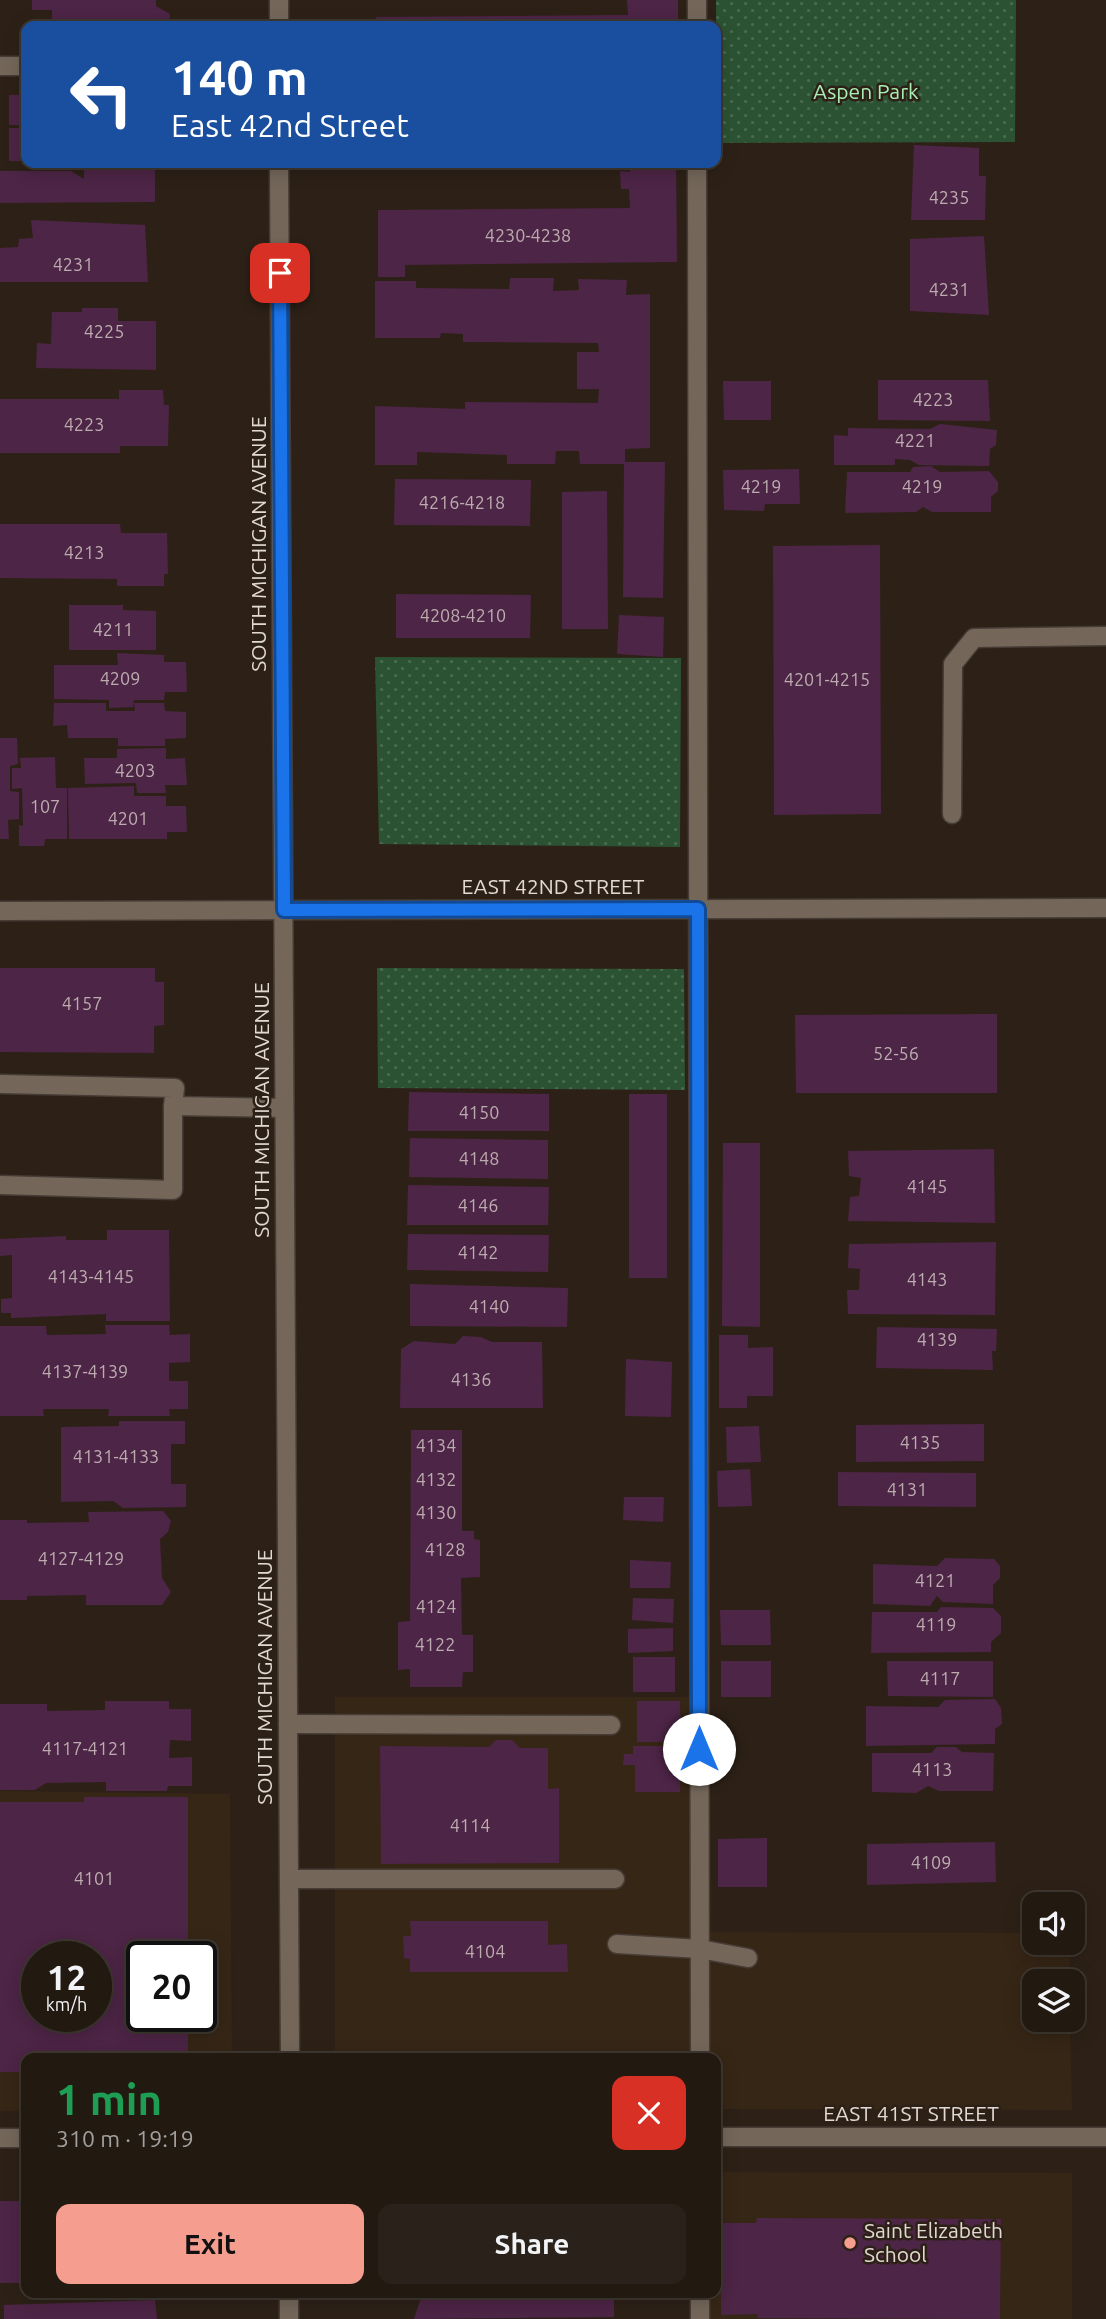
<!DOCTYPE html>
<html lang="en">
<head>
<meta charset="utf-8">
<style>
  :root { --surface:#221911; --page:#2a221a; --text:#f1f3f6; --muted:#a2a09f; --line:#3f3831; --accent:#f59d8f }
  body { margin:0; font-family:Ubuntu,sans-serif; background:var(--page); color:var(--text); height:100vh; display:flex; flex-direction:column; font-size:26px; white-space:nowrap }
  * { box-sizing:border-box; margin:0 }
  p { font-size:23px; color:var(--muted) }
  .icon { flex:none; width:38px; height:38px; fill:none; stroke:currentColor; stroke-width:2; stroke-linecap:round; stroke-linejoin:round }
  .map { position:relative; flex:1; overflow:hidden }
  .sheet { position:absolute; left:21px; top:2053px; width:700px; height:245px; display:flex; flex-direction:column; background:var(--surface); border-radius:14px; box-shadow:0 4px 18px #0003,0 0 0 2px var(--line) }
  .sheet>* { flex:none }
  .hud { position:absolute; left:21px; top:21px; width:700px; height:147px; border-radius:14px; box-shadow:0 4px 18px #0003,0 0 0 2px var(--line); background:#1a4fa0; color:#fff; overflow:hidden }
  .buttons { position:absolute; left:1022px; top:1892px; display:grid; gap:14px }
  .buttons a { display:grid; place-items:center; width:63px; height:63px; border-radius:14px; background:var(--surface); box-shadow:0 4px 18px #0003,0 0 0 2px var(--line); font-size:35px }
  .speed { position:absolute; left:21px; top:1941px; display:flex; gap:14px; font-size:35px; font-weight:700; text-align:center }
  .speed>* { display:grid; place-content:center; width:91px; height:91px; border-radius:50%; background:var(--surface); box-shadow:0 4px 18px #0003,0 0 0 2px var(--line); line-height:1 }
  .speed small { font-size:18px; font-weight:400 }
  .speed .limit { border:4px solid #111; border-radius:10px; background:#fff; color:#111 }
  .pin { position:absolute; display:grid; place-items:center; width:60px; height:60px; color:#fff; margin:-30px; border-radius:14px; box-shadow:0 4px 10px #0006 }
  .me { position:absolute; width:77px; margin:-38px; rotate:0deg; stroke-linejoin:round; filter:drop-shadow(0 0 5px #0008) }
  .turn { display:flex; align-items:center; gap:24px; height:147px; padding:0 35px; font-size:32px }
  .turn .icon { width:91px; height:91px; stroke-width:2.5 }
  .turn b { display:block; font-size:49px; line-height:60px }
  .round { display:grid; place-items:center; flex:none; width:74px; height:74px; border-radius:14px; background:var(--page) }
  .headline { display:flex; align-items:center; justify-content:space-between; height:119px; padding:0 35px }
  h1 { font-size:42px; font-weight:700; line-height:52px; color:#1e9e55 }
  .button { display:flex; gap:14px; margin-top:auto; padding:14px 35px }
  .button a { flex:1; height:80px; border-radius:14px; background:var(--accent); color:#111; font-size:28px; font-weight:700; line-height:80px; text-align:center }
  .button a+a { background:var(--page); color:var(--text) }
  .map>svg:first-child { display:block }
</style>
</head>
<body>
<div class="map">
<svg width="1106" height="2319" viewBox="0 0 1106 2319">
  <defs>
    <pattern id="green-dots" width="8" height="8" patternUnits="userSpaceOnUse" patternTransform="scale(1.75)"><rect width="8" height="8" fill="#2b5333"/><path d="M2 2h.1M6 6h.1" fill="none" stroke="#496b50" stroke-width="1.8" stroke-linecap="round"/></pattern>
  </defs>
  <rect width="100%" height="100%" fill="#2d2117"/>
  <!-- built -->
  <g fill="#362616" fill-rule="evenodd">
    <path d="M335,1697H699L700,1932L1034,1933V1942L1069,1943L1070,1981H1034V2020H1070L1072,2110L716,2109V2058H335Z"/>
    <path d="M0,1791L230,1794L232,2058H26V2111H0ZM37,1956H96V2016H37ZM142,1956H201V2016H142Z"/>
    <path d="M716,2172L1072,2173V2319H700V2293L716,2292Z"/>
  </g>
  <!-- green -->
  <g fill="url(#green-dots)">
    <path d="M716,0H1016L1015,142L717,143Z"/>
    <path d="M375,657L681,658L680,847L379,844Z"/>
    <path d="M377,968L684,969L685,1090L378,1088Z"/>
  </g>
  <!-- building -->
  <g fill="#4d2546" fill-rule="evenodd">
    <path d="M32,0H156V6L170,14L169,26H57V21H52V10H32Z"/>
    <path d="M627,0H678V26H377L376,17L628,15Z"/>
    <rect x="9" y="95" width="17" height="30"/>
    <rect x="9" y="128" width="17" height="33"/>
    <path d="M914,145L979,148V176H986L985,220H911Z"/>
    <path d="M629,163H676L677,262L405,265V277H378V210L630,208L629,189H621L620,171L630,172Z"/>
    <path d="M155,167V202L0,203V171H71L84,179V168Z"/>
    <path d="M31,220L145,225L148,282H0V248L18,247L19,239L33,238Z"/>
    <path d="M984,236L989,315L910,311V239Z"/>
    <path d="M510,278H554L553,291L579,290L578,279L627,280L626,295L650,294V448L625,449V462H665L663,598L623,597L624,464H580L579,451H556L555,464H507V455L417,452V465H375V406L465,409V402L598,403L599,389H577V352H599L598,343L463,342V334L441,333L440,338H375V281H416V288L509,289Z"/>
    <path d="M82,308H118V321H156V370L36,368L37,343L51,344L52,312H82Z"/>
    <path d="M878,380H988L990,421L878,420Z"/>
    <path d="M723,381H771V420H724Z"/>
    <path d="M119,390H163L164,405H169L168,446H120V453H0V399H119Z"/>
    <path d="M940,424L997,430L996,445L990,449L989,466L919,465L910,460L895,459V465H834V435L848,436V428L930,429Z"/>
    <path d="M931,466L940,472L989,471L998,482V491L991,497V512H932L923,507L916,512L845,513L847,472H910L913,467Z"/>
    <path d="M799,469L800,504H765L764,511L724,510L723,470Z"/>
    <path d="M395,479L531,480L530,526L394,525Z"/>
    <path d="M607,491L608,629H562V492Z"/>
    <path d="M0,524H120L121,533H167L168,574H164V586H117V579L0,578Z"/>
    <path d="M880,545L881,814L774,815L773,546Z"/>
    <path d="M396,594L531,595L530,638H396Z"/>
    <path d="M69,605H123V610L156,611V650H69Z"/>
    <path d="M619,615L664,617L663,657L617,654Z"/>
    <path d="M117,653L164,655V662H186L187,692H165L164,700H134L133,707L109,708V700L54,699V665H118Z"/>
    <path d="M54,703H106V711H135L134,703H164L165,711L186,712V738L165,739V746H118V738H68L67,725L53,726Z"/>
    <path d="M0,738H17L18,764L10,766V791L19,792V819L8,820L9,839H0Z"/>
    <path d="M166,748V759L185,758L187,785H165L166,793H137L136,783L85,784L84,758H117V749Z"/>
    <path d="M55,757L56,788H67V839H45L44,846H19V825L23,826L22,788L12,789V768H21L20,758Z"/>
    <path d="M134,786V796H166V806H186L187,832H167V839H69L68,788Z"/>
    <path d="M0,968H155V982H164V1025L154,1026V1053L0,1052Z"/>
    <path d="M997,1014V1093H796L795,1015Z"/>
    <path d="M409,1092L549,1094V1131H408Z"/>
    <rect x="629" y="1094" width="38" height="184"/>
    <path d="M410,1138L548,1140V1179L409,1177Z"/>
    <path d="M723,1143H760V1327L722,1326Z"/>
    <path d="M994,1149L995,1223L848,1221L850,1197L859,1196L861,1178L849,1176L848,1151Z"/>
    <path d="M408,1185L549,1187L548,1225H407Z"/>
    <path d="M107,1230H169L170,1321H106V1314L11,1318V1313H1V1299L12,1298V1255L0,1256V1239L66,1236V1240H107Z"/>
    <path d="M408,1234L549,1235L548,1272L407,1270Z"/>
    <path d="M996,1242L995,1315L848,1314L847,1290H859L860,1269L848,1268L849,1244Z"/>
    <path d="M410,1284L568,1288L567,1327L410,1326Z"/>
    <path d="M105,1325H169L170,1335L190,1334V1362L169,1363V1381H188V1409H169L170,1416H108L109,1409H43L44,1416H0V1326H46L47,1335L106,1334Z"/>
    <path d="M877,1327L997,1329L996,1351H992L993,1370L876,1368Z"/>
    <path d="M719,1335H748V1348L773,1347V1396H747V1408H719Z"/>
    <path d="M463,1336L481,1337L492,1342H542L543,1408H400L401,1349L414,1341L455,1344Z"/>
    <path d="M626,1359L672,1362L671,1417L625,1416Z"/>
    <path d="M119,1421H185V1444H171V1484H186V1507L123,1508L113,1501L61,1502V1427L119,1426Z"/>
    <path d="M984,1424V1461L856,1462V1425Z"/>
    <path d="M759,1426L761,1462L727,1463L726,1427Z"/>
    <path d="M411,1430H462V1531H474V1539L480,1540V1577L461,1578L462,1635H473V1672H463L462,1687H410V1669L398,1670V1622L410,1621Z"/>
    <path d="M750,1469L752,1506L718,1507L717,1471Z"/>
    <path d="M838,1472L976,1473V1507L838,1506Z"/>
    <path d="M624,1497H664L663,1522L623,1520Z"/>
    <path d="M163,1511L171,1521L168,1532L160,1539L162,1578L171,1592L162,1605H86V1595L27,1596V1600H0V1520H27V1523L89,1522L88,1512Z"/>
    <path d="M945,1558L994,1559L1000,1566V1578L993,1585V1604L943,1602L937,1596L930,1606L873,1604V1564L937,1566Z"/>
    <path d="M630,1560L671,1562L670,1588H630Z"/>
    <path d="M633,1598L674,1599L673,1623L632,1620Z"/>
    <path d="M941,1607L993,1608L1001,1616V1633L991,1642V1652L871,1653L872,1612H937Z"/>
    <path d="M720,1610H770L771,1645H721Z"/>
    <path d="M673,1628V1651L628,1653V1629Z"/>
    <rect x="633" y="1657" width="42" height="35"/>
    <rect x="721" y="1661" width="50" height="36"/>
    <path d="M887,1661H993V1697L888,1696Z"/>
    <path d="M995,1699L1001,1708L1002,1724L995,1729V1744L866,1746V1706L938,1707L945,1700Z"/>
    <path d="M105,1701H169V1709H191V1741L170,1740L169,1758L192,1757V1786H168L167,1791H106V1782L46,1783L35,1790H0V1704H47V1711L105,1710Z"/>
    <path d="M637,1701H680L681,1742H637Z"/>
    <path d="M496,1740H512L520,1748H548V1789L559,1788V1863L381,1864L380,1746L489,1747Z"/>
    <path d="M633,1746H680V1792H635V1765H623L624,1754H633Z"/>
    <path d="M937,1747H956L962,1752L994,1753L993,1791H939L928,1786L916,1793L872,1792V1753H931Z"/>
    <path d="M84,1797H188V1956H142V2016H188V2058H26V2072H0V1802H84ZM37,1956H96V2016H37Z"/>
    <path d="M767,1838V1887H718V1839Z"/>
    <path d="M995,1842L996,1882L867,1885V1844Z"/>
    <path d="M410,1921H548V1945L567,1944L568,1972H410V1959L404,1958L403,1936H411Z"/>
    <rect x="0" y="2201" width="26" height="82"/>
    <path d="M757,2218L1001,2219L1000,2319L757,2318L758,2314L721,2315V2223H756Z"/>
    <path d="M443,2292H614V2317L414,2319L422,2294L437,2298Z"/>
    <path d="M155,2300L157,2319H4V2305Z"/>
  </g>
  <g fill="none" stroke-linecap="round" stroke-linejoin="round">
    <!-- minor casing -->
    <g stroke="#463c35" stroke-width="21">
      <g id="minor">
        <path d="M279,0V26"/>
        <path d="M697,0V26"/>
        <path d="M0,66H26"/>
        <path d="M279,163L290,2058"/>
        <path d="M697,163L700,2058"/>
        <path d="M952,814L953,664L974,638L1106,636"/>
        <path d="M0,911L1106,908"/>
        <path d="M0,1084L175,1088L173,1106L284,1108"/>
        <path d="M0,1185L173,1190V1106"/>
        <path d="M288,1724L611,1725"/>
        <path d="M289,1879H615"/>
        <path d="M617,1944L700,1949L748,1958"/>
        <path d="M716,2137H1106"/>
        <path d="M0,2138H26"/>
        <path d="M700,2292V2319"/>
        <path d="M289,2319V2292"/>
      </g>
    </g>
    <!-- minor -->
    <use href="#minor" stroke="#74675a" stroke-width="18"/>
  </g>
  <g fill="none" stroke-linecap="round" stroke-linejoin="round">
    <!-- route casing -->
    <g stroke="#114b97" stroke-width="18">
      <path id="route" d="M280,273L284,910L698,909L699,1749"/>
    </g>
    <!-- route -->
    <use href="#route" stroke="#1a73e8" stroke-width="12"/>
  </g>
  <!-- markers -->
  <circle fill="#f59d8f" stroke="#2d2117" stroke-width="2.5" cx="850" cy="2243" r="7"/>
  <g text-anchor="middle" stroke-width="5" stroke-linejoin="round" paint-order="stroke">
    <!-- number labels -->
    <g font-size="18" fill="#bcacaf">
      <text x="949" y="204">4235</text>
      <text x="528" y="242">4230-4238</text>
      <text x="73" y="271">4231</text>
      <text x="949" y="296">4231</text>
      <text x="104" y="338">4225</text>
      <text x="933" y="406">4223</text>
      <text x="84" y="431">4223</text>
      <text x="915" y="447">4221</text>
      <text x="761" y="493">4219</text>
      <text x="922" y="493">4219</text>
      <text x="462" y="509">4216-4218</text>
      <text x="84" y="559">4213</text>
      <text x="463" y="622">4208-4210</text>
      <text x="113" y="636">4211</text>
      <text x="120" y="685">4209</text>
      <text x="827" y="686">4201-4215</text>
      <text x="135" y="777">4203</text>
      <text x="45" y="813">107</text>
      <text x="128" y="825">4201</text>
      <text x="82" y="1010">4157</text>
      <text x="896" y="1060">52-56</text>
      <text x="479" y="1119">4150</text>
      <text x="479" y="1165">4148</text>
      <text x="927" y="1193">4145</text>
      <text x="478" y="1212">4146</text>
      <text x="478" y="1259">4142</text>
      <text x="91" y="1283">4143-4145</text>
      <text x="927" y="1286">4143</text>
      <text x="489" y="1313">4140</text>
      <text x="937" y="1346">4139</text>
      <text x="85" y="1378">4137-4139</text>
      <text x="471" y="1386">4136</text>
      <text x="920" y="1449">4135</text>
      <text x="436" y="1452">4134</text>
      <text x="116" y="1463">4131-4133</text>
      <text x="436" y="1486">4132</text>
      <text x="907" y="1496">4131</text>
      <text x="436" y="1519">4130</text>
      <text x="445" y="1556">4128</text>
      <text x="81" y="1565">4127-4129</text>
      <text x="935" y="1587">4121</text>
      <text x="436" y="1613">4124</text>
      <text x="936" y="1631">4119</text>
      <text x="435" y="1651">4122</text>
      <text x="940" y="1685">4117</text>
      <text x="85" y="1755">4117-4121</text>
      <text x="932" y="1776">4113</text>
      <text x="470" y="1832">4114</text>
      <text x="931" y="1869">4109</text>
      <text x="94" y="1885">4101</text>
      <text x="485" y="1958">4104</text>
    </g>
    <!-- park labels -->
    <g font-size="21" fill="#a8efb5" stroke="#2d2117">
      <text x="866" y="99">Aspen Park</text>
    </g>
    <!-- street labels -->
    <g font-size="21" fill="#e1d9d2" stroke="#2d2117">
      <text transform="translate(259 544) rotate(-90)" y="7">SOUTH MICHIGAN AVENUE</text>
      <text x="553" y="894">EAST 42ND STREET</text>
      <text transform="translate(262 1110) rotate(-90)" y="7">SOUTH MICHIGAN AVENUE</text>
      <text transform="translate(265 1677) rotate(-90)" y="7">SOUTH MICHIGAN AVENUE</text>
      <text x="911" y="2121">EAST 41ST STREET</text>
    </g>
    <!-- poi labels -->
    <g font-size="21" fill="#e1d9d2" stroke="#2d2117" text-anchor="start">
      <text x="864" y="2238">Saint Elizabeth<tspan x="864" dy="24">School</tspan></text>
    </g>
  </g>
</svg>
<div class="buttons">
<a><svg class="icon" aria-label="sound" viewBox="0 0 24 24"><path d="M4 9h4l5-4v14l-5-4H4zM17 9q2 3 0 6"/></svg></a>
<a><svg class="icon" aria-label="layers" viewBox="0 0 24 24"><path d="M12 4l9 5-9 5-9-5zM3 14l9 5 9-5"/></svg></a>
</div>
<div class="speed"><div>12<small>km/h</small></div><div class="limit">20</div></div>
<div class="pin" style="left:280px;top:273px;background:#d93025"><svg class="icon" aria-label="arrive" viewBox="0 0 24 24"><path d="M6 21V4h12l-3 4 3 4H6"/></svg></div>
<svg class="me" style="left:699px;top:1749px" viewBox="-20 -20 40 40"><circle r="19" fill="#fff"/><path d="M0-13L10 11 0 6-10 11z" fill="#1a73e8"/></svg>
<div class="hud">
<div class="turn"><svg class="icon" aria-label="left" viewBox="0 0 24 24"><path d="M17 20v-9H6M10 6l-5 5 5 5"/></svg><div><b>140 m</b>East 42nd Street</div></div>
</div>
<section class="sheet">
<div class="headline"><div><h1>1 min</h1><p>310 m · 19:19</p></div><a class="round" style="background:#d93025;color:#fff"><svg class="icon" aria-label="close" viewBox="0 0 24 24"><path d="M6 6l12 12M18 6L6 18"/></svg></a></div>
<div class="button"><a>Exit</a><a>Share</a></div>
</section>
</div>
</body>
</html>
